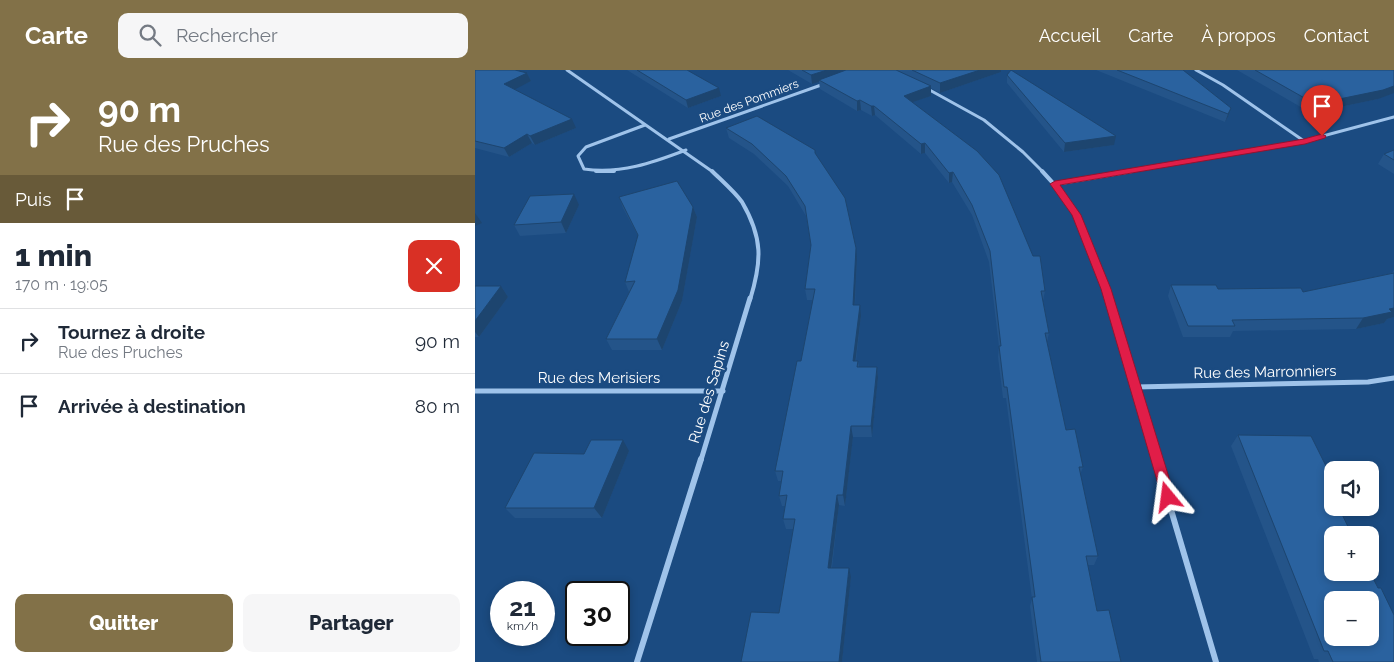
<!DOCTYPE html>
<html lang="fr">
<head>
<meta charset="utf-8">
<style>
  :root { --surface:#fff; --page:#f6f6f7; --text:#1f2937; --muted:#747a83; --line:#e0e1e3; --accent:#827148 }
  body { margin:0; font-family:Raleway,sans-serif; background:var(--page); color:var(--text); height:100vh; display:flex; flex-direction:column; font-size:19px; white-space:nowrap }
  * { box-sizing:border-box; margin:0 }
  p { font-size:16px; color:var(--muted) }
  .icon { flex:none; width:28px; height:28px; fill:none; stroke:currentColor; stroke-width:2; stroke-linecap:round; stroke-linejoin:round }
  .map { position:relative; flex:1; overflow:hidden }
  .drawer { display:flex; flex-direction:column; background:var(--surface); width:475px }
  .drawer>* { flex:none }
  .guide { background:#827148; color:#fff; overflow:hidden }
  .fabs { position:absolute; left:849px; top:391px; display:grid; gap:10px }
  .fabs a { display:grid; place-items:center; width:55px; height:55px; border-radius:10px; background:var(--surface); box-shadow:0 2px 8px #0003; font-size:25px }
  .speed { position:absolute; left:15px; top:511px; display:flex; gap:10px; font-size:25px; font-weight:700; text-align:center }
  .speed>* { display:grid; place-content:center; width:65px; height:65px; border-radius:50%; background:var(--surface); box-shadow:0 2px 8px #0003; line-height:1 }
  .speed small { font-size:12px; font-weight:400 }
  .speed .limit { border:2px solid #111; border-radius:8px; background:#fff; color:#111 }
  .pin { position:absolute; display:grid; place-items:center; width:42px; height:42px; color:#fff; margin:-51px -21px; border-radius:50% 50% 50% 0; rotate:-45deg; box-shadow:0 0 5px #0007 }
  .pin .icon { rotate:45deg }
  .me { position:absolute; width:55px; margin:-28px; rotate:344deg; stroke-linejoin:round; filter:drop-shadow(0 0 4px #0008) }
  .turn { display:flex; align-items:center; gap:18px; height:105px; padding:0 15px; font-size:22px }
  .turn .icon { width:65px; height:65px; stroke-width:2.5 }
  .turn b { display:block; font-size:35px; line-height:42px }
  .then { display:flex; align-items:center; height:48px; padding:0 15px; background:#0003; gap:10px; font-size:19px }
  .round { display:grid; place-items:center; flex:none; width:52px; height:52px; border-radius:10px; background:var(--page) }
  .head { display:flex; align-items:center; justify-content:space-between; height:85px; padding:0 15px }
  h1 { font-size:30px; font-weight:800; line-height:38px }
  .cta { display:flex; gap:10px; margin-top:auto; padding:10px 15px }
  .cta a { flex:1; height:58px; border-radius:10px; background:var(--accent); color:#fff; font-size:20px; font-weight:800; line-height:58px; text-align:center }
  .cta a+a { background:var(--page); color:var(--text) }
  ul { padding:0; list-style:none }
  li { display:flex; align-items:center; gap:15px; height:65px; padding:0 15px; border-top:1px solid var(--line) }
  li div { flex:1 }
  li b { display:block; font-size:19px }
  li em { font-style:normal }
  header { display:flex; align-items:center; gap:30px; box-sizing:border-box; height:70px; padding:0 25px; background:var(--accent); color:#fff }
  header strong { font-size:24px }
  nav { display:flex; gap:28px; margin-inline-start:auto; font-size:18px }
  .search { width:350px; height:45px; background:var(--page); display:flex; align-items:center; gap:12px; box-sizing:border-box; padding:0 18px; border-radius:10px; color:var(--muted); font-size:19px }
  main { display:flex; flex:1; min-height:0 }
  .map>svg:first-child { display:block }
</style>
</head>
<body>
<header>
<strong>Carte</strong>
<div class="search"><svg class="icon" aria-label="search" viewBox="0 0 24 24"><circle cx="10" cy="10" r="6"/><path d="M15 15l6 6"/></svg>Rechercher</div>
<nav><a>Accueil</a><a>Carte</a><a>À propos</a><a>Contact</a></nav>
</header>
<main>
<section class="drawer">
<div class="guide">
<div class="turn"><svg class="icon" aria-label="right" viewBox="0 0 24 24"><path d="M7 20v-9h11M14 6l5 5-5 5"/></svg><div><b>90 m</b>Rue des Pruches</div></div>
<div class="then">Puis<svg class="icon" aria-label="arrive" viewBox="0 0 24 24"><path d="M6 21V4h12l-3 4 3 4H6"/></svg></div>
</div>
<div class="head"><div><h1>1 min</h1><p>170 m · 19:05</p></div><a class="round" style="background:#d93025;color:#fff"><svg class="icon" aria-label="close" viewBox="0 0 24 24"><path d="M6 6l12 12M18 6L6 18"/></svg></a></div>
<ul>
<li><svg class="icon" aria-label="right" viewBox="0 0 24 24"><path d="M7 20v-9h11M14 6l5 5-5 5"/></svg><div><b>Tournez à droite</b><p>Rue des Pruches</p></div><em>90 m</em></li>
<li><svg class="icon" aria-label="arrive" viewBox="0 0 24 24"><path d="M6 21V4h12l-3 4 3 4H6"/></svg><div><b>Arrivée à destination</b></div><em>80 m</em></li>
</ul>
<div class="cta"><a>Quitter</a><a>Partager</a></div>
</section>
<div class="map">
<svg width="919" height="592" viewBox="0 0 919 592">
  <rect width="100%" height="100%" fill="#1b4b81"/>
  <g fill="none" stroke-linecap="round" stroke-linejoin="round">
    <!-- street-far3 -->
    <g stroke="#9fc3ea" stroke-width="3">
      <path d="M92,0L238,102"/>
      <path d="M721,0L748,15L829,71"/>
      <path d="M451,18L509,50L548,82L568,102"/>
      <path d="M170,55L111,77L103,86L109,99C146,104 177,93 211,80"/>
      <path d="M194,69L349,14"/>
      <path d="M650,102L829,71L919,47"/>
    </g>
    <!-- street-far2 -->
    <g stroke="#9fc3ea" stroke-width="4">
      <path d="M121,101H139"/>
      <path d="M237,101C246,110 259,121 267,132C288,168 287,191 275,230"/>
      <path d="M567,101C602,136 620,183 634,230"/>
      <path d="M580,114L657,101"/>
    </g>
    <!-- street-far1 -->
    <g stroke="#9fc3ea" stroke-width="5">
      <path d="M634,228L682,390"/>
      <path d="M661,317L893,312L919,308"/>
      <path d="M0,321H248"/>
      <path d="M226,390L275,228"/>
    </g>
    <!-- street -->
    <g stroke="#9fc3ea" stroke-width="6">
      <path d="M681,389L741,592"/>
      <path d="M162,592L226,389"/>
    </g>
  </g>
  <!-- wall -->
  <g fill="#245489">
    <path d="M0,0L52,3L56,11L39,19L101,58L60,75L57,73L34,87L0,78Z"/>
    <path d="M152,0H212L246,26L213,38Z"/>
    <path d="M313,0H526V2L465,23L456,18V26L437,32L570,221L568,231L574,263L572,272L591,360L608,397L605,405L623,486L619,495H613L622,541L646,592H562L555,536L557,529L531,328H528L523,287L524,277L514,192L497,145L477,112L474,113L450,83L446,84L400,45L397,46L386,40L382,41L345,19L344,12L337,14Z"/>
    <path d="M621,0H708L756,38L753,47L750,52Z"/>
    <path d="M762,0H919L903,29L836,43Z"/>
    <path d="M532,5L639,75L589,82L532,13Z"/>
    <path d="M251,58L340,80V84L382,189L380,235L386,246L381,291H383L384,297H402L403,308L397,367H378L370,436L364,435L357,498L376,507L367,592H266L304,543L318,459H311L308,449L310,436H307L304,426L306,411H303L300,401L326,291L338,230H332L330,219L336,175L331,146L313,116L279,84L254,68Z"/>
    <path d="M919,80V104L903,94L909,84Z"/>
    <path d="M144,127L218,137L222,147L207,231L187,280H137L131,269L154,222L150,212L163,166L148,138Z"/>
    <path d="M104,135L91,163L45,166L39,155Z"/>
    <path d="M919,200V247L912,249L909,253L881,259L758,261L755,267H708L693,226L696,215L743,219L828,222L917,203Z"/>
    <path d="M0,216H26L33,227L4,267H0Z"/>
    <path d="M763,365L857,408L852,413L919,592H844L843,589H839L756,376Z"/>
    <path d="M154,381L127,448H40L30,438Z"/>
  </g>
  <!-- shaded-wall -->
  <g fill="#1d456f">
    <path d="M352,0H380L344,10V12L337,14L336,5Z"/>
    <path d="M505,0H526V2L465,23V13Z"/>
    <path d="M52,3L56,11L33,23L29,14Z"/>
    <path d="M456,16V26L429,35V26Z"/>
    <path d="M919,16V23L903,29L836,43L840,34Z"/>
    <path d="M244,18L246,26L213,38L211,30Z"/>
    <path d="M385,30L386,40L382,41V31Z"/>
    <path d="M396,36H399L400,45L397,46Z"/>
    <path d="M756,38L753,47L750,52L753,44Z"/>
    <path d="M97,49L101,58L60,75L55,66Z"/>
    <path d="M52,64L57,73L34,87L29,78Z"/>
    <path d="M641,66L639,75L589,82L590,73Z"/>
    <path d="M450,73V83L446,84V74Z"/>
    <path d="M478,102L477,112L474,113V103Z"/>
    <path d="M99,124L104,135L91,163L86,152Z"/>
    <path d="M218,137L222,147L207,231L187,280L182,269Z"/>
    <path d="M0,143L7,153L0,156Z"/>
    <path d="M381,178L382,189L379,246L378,235Z"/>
    <path d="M26,216L33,227L4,267L0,262V251Z"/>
    <path d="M385,235L386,246L379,302L378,291Z"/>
    <path d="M919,238V247L912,249L909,253L881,259L888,248L914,239Z"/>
    <path d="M402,297L403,308L397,367L396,356Z"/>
    <path d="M376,356L378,367L370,436L368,425Z"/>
    <path d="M148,370L154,381L127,448L119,438Z"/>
    <path d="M362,425L364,435L355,507L353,498Z"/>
    <path d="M374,498L376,507L367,592H364Z"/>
  </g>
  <!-- building -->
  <g fill="#2a629f" stroke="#1d456f" fill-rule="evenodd">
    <path d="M0,0H40L52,3L29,14L97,49L55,66L52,64L29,78L0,71Z"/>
    <path d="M162,0H212L244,18L211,30Z"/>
    <path d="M327,0H352L336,5Z"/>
    <path d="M371,0H421L456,16L429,26L502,81L524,105L558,186H565L570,221H566L574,263H570L591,360L600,359L608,397H604L623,486H611L622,541L634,540L646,592H566L557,527H560L532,317H529L524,276H526L515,181L497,135L478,102L474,103L450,73L446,74L399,36H396L385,30L382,31L344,10Z"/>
    <path d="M437,0H505L465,13Z"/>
    <path d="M536,0L641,66L590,73L532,5Z"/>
    <path d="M642,0H708L756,38L753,44Z"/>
    <path d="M780,0H919V16L908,20L840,34Z"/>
    <path d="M282,46L340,80V83L370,128L381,178L378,235H385L378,291H383L382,297H402L396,356H376L368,425H362L353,498H374L364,592H266L276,542L304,543L320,449H308L312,425L304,426L308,401H300L322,291H326L340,219H330L336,175L330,136L311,106L277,74L251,58Z"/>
    <path d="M919,80V90L909,84Z"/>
    <path d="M202,111L218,137L203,220L182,269H131L160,211L150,212L163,165L144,127Z"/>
    <path d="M99,124L86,152L39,155L55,126Z"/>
    <path d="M919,203V238L914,239L917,242L888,248L757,250L760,256H713L696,215H741L743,219L826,218L828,222Z"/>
    <path d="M0,216H26L0,251Z"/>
    <path d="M763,365L836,366L857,408H850L858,424V438H864L877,465H858V502H895L903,518H906L919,545V592H858L853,581H849ZM858,530H895V568H858Z"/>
    <path d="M116,370H148L119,438H30L59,383L109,384Z"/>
  </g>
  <!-- route -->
  <path fill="#e11d48" stroke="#92132f" d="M847,64L851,66L850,68L830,74L585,115L606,145L636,219L700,427L698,431L693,433L688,431L626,219L597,145L575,114L580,111L829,69Z"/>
  <g text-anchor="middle" stroke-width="5" stroke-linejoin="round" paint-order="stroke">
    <!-- far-street labels -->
    <g font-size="12" fill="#fff" stroke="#1b4b81">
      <text transform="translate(274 31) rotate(-20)" y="4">Rue des Pommiers</text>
    </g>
    <!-- street labels -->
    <g font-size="15" fill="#fff" stroke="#1b4b81">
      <text transform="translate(790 302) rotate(-1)" y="5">Rue des Marronniers</text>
      <text x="124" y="313">Rue des Merisiers</text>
      <text transform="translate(234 322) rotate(-73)" y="5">Rue des Sapins</text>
    </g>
  </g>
</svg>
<div class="fabs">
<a><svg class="icon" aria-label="sound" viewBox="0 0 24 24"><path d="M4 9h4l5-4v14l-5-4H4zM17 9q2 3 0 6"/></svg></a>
<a>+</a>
<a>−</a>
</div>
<div class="speed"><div>21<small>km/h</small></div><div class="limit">30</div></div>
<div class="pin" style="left:847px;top:66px;background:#d93025"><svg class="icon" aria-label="arrive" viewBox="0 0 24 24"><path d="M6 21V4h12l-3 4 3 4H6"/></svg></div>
<svg class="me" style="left:693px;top:427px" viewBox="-20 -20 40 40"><path d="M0-17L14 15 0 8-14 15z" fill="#e11d48" stroke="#fff" stroke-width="4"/></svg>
</div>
</main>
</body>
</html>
